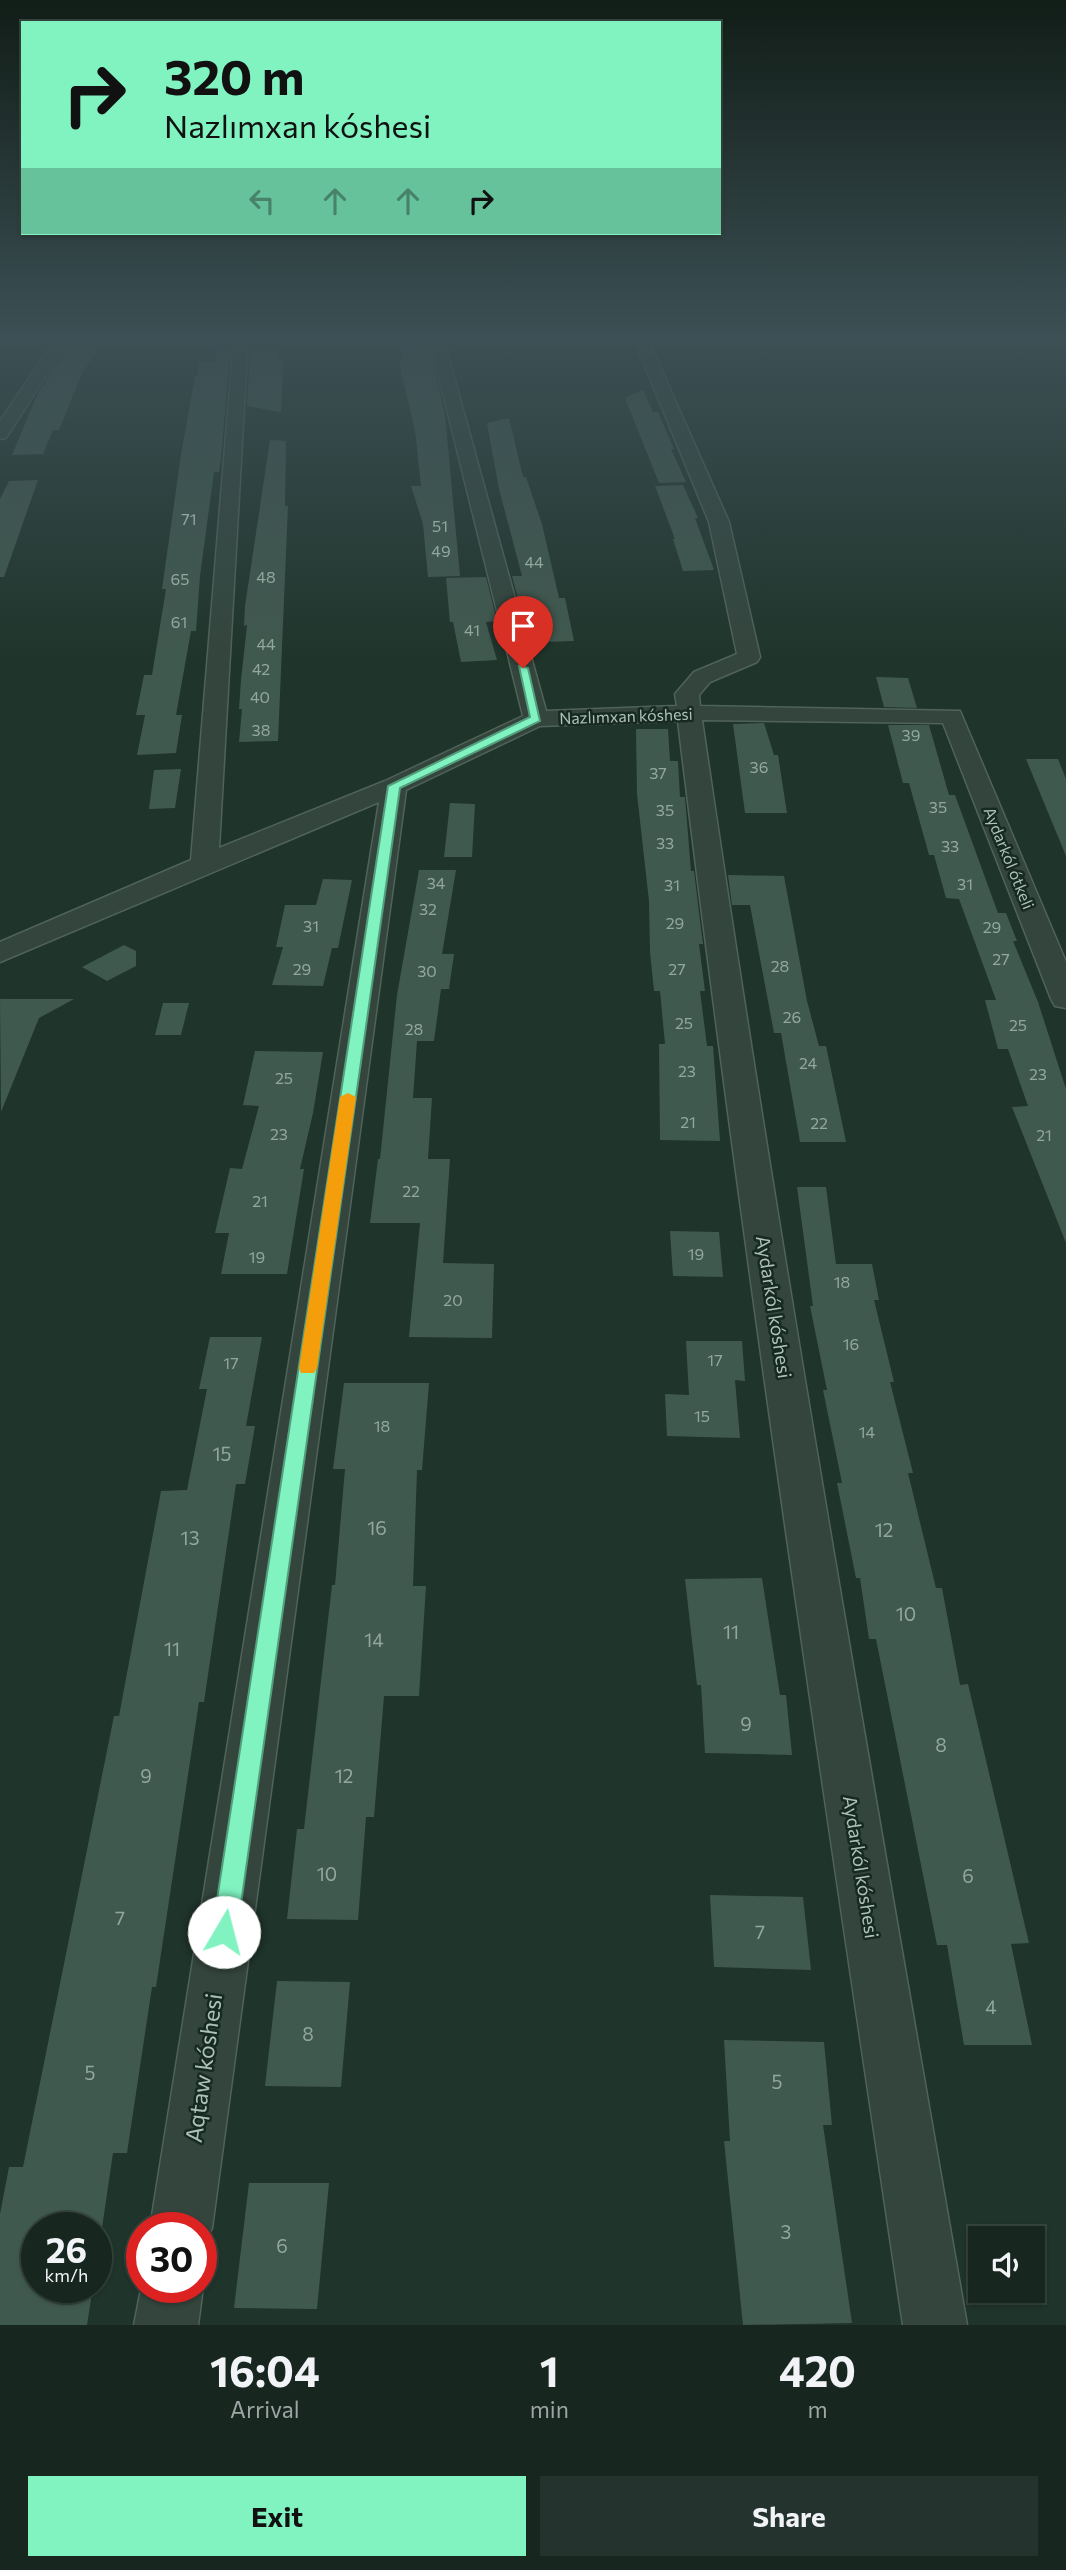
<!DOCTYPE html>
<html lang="en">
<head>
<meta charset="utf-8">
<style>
  :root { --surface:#172720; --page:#24332d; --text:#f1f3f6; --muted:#9ea5a5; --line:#36443e; --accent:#80f3c1 }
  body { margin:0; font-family:Commissioner,sans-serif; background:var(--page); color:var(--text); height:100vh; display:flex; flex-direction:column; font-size:26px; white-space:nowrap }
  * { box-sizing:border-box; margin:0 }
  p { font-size:23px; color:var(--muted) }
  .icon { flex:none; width:38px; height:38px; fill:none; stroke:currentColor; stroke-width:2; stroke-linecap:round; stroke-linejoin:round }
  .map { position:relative; height:2325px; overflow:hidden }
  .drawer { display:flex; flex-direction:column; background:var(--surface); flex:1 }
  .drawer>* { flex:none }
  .top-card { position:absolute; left:21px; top:21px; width:700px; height:214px; border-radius:0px; box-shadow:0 2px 5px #0004,0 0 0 2px var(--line); background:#80f3c1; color:#111; overflow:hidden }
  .tools { position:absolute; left:968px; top:2226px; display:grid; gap:14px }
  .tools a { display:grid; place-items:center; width:77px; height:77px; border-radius:0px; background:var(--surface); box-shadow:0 2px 5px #0004,0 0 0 2px var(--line); font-size:35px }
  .speed { position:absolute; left:21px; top:2212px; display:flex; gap:14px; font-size:35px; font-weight:700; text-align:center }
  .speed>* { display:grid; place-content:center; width:91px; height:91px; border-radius:50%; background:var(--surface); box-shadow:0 2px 5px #0004,0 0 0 2px var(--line); line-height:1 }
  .speed small { font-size:18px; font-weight:400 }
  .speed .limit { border:10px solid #d22; background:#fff; color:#111 }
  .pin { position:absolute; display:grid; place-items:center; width:60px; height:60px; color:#fff; margin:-72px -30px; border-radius:50% 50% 50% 0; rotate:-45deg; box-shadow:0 0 7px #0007 }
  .pin .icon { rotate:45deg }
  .me { position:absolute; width:77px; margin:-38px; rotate:8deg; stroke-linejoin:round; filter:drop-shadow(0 0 5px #0008) }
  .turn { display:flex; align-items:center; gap:24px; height:147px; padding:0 28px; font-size:32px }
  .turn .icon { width:91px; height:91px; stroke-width:2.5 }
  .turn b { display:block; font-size:49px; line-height:60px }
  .lanes { display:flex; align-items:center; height:66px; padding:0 28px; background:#0003; justify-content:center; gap:35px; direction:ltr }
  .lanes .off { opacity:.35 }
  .eta { display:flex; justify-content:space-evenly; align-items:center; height:119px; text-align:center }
  .eta b { font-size:42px; font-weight:700; line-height:49px }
  .action { display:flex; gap:14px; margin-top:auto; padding:14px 28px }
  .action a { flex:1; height:80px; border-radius:0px; background:var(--accent); color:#111; font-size:28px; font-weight:700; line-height:80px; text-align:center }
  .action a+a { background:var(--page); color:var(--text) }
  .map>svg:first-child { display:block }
</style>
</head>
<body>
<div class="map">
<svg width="1066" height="2325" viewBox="0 0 1066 2325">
  <rect width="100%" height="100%" fill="#1f342a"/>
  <!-- building -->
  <g fill="#40594e">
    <path d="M398,337H427L445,414L460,576L428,577L423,524L411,486H421L415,430L401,372L400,359H403Z"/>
    <path d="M70,344H102L83,371L59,430H53L43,454L12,455L38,393Z"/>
    <path d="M279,349V361H283L281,412L247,406L250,350Z"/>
    <path d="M216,351H230L221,459L219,472H214L200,576L196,631H191L176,715H182L176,753L137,755L145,715H136L144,675H152L166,589H162L181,455L195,376H197L200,362H215Z"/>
    <path d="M643,390L653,412H658L674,449H671L686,482L659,483L625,398Z"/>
    <path d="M509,418L523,477H526L542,524L559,598H565L574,641L545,642L538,620L524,621L512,576H522L499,489L487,423Z"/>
    <path d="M270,440L286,441L285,506H288L278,741L239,742L242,709H239L241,680L247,625L244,626L245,606Z"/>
    <path d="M38,480L4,577H0V499L9,481Z"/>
    <path d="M683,485L698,518H695L714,570L683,571L673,539H675L655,486Z"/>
    <path d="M486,577L497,621L486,622L497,660L461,662L453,622H450L446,578Z"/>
    <path d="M876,677L908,678L917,708L884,707Z"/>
    <path d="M764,723L774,755H778L787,813H745L733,724Z"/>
    <path d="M888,725H929L949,795H955L998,913H1006L1017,941H1013L1038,1002L1066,1089V1243L1012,1107L1028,1106L1008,1049H998L985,1000H996L959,899L946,898L934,855H929L909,783H903Z"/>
    <path d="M636,729H668L670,761H678L680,797H685L691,871H694L698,904L703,944H699L705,991H700L707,1046H713L720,1141L660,1140L659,1044H665L660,991H654L650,952L649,901L637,794Z"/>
    <path d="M1026,759H1058L1066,779V856Z"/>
    <path d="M181,769L175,808L149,809L154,770Z"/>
    <path d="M450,803L475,804L472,857H444Z"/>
    <path d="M419,870H456L442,954H454L449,989H441L434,1041H417L413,1098H432L428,1159H450L443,1263L494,1264L492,1338L409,1337L420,1223H370L378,1159H380L397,995Z"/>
    <path d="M728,875L784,876L807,1001L819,1046H826L846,1142H800L781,1033H774L750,905H732Z"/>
    <path d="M323,879L352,880L338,948H332L323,986L272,985L283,947H276L285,905H316Z"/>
    <path d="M124,945L136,951V966L107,981L82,967Z"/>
    <path d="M0,999H74L39,1018L1,1112Z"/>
    <path d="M163,1003H189L181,1035H155Z"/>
    <path d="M255,1051L323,1052L313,1113L300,1169H304L287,1274H221L229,1233H215L230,1168L242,1169L259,1106L243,1105Z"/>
    <path d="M797,1187H826L836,1264H872L879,1300H874L894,1382H890L913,1473H908L936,1588H942L960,1685L968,1684L1029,1943L1011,1944L1032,2045H964L947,1945H937L876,1639H869L860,1578H856L837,1483H842L823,1390H827L810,1306H813Z"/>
    <path d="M670,1231L719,1232L723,1277L673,1276Z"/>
    <path d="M210,1337H262L246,1426H255L245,1484H236L204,1702H199L156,1987H152L127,2153H113L102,2228H37V2287H93L87,2325H0V2214L9,2167H23L114,1716H119L161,1491L187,1490L207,1389H199Z"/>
    <path d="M686,1341H742L745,1381L735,1380L740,1438L667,1436L665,1394L689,1395Z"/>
    <path d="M344,1383H429L422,1470H417L413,1586H426L419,1696H384L374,1817H366L358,1920L287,1919L297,1829H304L332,1585H335L345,1469H333Z"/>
    <path d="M762,1578L780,1695H786L792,1755L705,1753L701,1685H697L685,1579Z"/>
    <path d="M710,1895L803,1897L811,1970L714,1967Z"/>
    <path d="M277,1981L350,1982L341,2087L265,2086Z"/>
    <path d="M724,2040L824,2042L832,2125H823L852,2323L743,2325L724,2141H730Z"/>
    <path d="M249,2183H329L317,2309L234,2308Z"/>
  </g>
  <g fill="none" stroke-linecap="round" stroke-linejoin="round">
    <!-- minor casing -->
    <g stroke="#50635a" stroke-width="3">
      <g id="minor">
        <path d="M57,337H71L6,438L0,439V421Z"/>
        <path d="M234,337H248L219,848L385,781L523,716L429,337H443L546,711L677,706L675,694L694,672L737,654L709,522L633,337H647L729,522L760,657L757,662L710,682L699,695L700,706L960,711L1066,962V1008L1055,1006L1051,999L943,723L702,720C780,1257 874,1791 967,2325H903C823,1791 743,1257 678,721L540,726L406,790L212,2228L201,2250V2228H150L379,802L0,962V942L191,860Z"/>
        <path d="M201,2282L203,2287L198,2325H134L142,2284V2287H201Z"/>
      </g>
    </g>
    <!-- minor -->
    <use href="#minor" fill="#33453c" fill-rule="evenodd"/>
  </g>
  <!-- sky -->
  <linearGradient id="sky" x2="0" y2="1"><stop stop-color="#111d17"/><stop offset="0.51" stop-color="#3c5055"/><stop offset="1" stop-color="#3c5055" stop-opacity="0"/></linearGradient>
  <rect width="1066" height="663" fill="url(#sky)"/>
  <!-- route -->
  <path fill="#80f3c1" stroke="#539e7d" stroke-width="2" d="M519,666L528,668L540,721L400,788L237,1932L233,1941L224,1944L216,1941L212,1932L388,786L530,717Z"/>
  <!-- slow -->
  <path fill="#f59e0b" d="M348,1093L356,1097L317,1368L314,1373H301L299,1368L340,1097Z"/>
  <g text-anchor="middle" stroke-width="5" stroke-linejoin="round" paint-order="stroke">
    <!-- number labels -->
    <g font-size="16" fill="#91a89e">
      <text x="189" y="525">71</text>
      <text x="440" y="532">51</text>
      <text x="441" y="557">49</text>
      <text x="534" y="568">44</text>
      <text x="266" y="583">48</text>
      <text x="180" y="585">65</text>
      <text x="179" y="628">61</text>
      <text x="472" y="636">41</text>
      <text x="266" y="650">44</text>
      <text x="261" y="675">42</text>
      <text x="260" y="703">40</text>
      <text x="261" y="736">38</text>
      <text x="911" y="741">39</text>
      <text x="759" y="773">36</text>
      <text x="658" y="779">37</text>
      <text x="938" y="813">35</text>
      <text x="665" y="816">35</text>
      <text x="665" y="849">33</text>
      <text x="950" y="852">33</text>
      <text x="436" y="889">34</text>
      <text x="965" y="890">31</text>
      <text x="672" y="891">31</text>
      <text x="428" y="915">32</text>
      <text x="675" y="929">29</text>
      <text x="311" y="932">31</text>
      <text x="992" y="933">29</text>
      <text x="1001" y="965">27</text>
      <text x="780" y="972">28</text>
      <text x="302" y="975">29</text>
      <text x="677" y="975">27</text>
      <text x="427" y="977">30</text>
      <text x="792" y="1023">26</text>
      <text x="684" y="1029">25</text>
      <text x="1018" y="1031">25</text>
      <text x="414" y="1035">28</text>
      <text x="808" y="1069">24</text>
      <text x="687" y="1077">23</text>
      <text x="1038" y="1080">23</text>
      <text x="284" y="1084">25</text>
      <text x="688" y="1128">21</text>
      <text x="819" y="1129">22</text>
      <text x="279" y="1140">23</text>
      <text x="1044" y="1141">21</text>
      <text x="411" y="1197">22</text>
      <text x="260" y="1207">21</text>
      <text x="696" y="1260">19</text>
      <text x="257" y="1263">19</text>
      <text x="842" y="1288">18</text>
      <text x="453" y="1306">20</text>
      <text x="851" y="1350">16</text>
      <text x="715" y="1366">17</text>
      <text x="231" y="1369">17</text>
      <text x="702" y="1422">15</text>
      <text x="382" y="1432">18</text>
      <text x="867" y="1438">14</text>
    </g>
    <!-- far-street labels -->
    <g font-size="16" fill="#acc2b9" stroke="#182921">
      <text transform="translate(626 716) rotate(-2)" y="6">Nazlımxan kóshesi</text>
      <text transform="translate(1009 858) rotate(68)" y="6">Aydarkól ótkeli</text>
    </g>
    <!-- street labels -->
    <g font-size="19" fill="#acc2b9" stroke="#182921">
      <text transform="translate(774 1307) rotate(81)" y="7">Aydarkól kóshesi</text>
      <text transform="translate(861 1867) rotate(81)" y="7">Aydarkól kóshesi</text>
    </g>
    <!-- near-number labels -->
    <g font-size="19" fill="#91a89e">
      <text x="222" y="1461">15</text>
      <text x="377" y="1535">16</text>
      <text x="884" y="1537">12</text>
      <text x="190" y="1545">13</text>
      <text x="906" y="1621">10</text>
      <text x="731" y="1639">11</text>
      <text x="374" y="1647">14</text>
      <text x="172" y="1656">11</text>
      <text x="746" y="1731">9</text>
      <text x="941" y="1752">8</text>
      <text x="146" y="1783">9</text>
      <text x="344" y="1783">12</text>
      <text x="327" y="1881">10</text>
      <text x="968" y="1883">6</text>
      <text x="120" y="1925">7</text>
      <text x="760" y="1939">7</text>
      <text x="991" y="2014">4</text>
      <text x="308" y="2041">8</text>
      <text x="90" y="2080">5</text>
      <text x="777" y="2089">5</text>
      <text x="786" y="2239">3</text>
      <text x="282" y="2253">6</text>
    </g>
    <!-- near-street labels -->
    <g font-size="23" fill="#acc2b9" stroke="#182921">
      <text transform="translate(204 2068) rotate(-82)" y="8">Aqtaw kóshesi</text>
    </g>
  </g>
</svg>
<div class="tools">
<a><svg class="icon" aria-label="sound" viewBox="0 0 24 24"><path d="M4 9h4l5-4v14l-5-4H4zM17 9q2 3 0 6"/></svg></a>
</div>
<div class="speed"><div>26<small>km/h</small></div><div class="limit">30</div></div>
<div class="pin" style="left:523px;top:668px;background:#d93025"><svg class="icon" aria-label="arrive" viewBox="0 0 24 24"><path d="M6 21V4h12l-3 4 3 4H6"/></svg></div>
<svg class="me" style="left:224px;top:1932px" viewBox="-20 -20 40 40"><circle r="19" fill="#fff"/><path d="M0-13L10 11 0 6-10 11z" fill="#80f3c1"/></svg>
<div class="top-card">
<div class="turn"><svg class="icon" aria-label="right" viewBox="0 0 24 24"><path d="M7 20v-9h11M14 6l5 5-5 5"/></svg><div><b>320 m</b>Nazlımxan kóshesi</div></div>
<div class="lanes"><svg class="icon off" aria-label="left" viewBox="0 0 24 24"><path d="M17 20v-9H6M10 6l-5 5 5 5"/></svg><svg class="icon off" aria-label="ahead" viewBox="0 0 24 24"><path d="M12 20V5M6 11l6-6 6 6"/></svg><svg class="icon off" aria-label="ahead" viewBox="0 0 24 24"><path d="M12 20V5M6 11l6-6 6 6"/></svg><svg class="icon" aria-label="right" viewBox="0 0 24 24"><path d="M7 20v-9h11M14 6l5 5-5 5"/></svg></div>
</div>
</div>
<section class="drawer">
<div class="eta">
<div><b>16:04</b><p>Arrival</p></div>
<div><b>1</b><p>min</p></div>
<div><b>420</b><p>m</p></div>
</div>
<div class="action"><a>Exit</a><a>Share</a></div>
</section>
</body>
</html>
